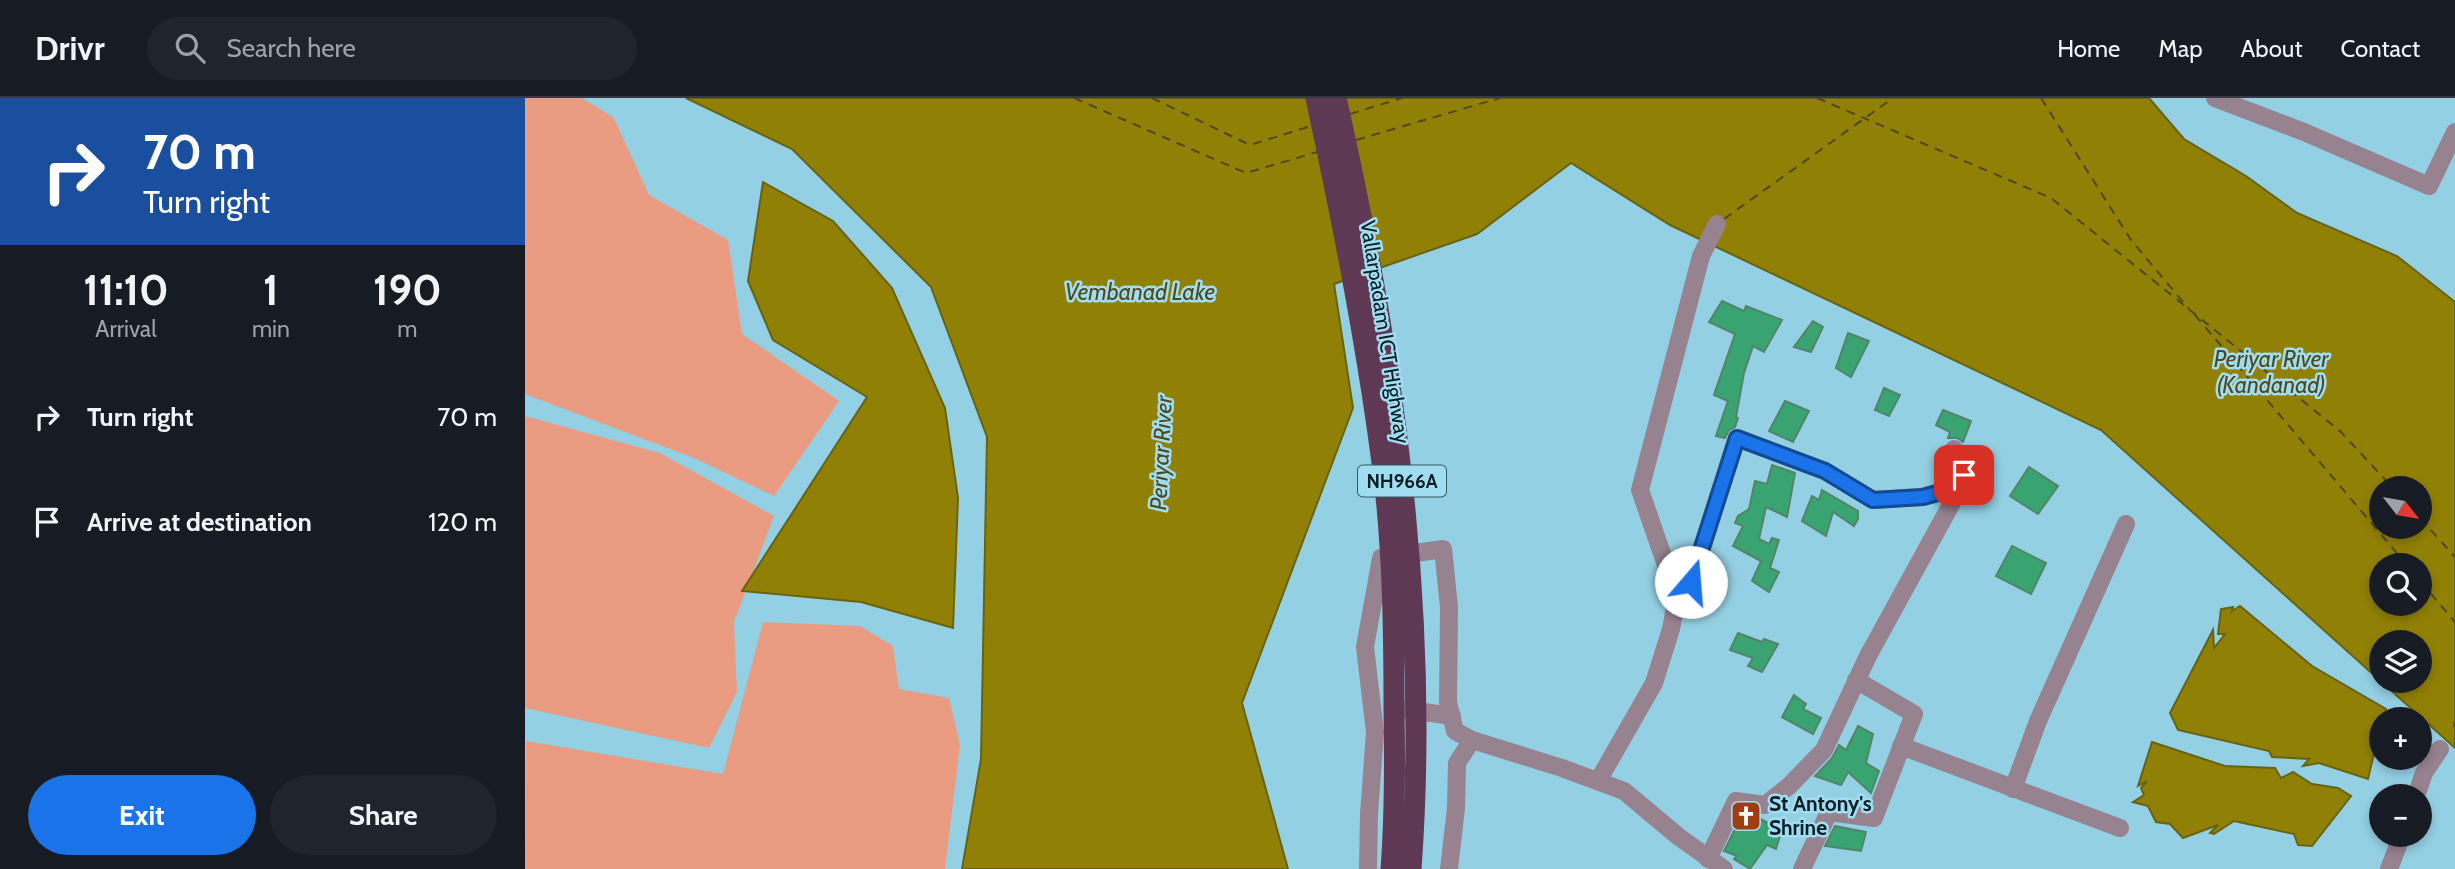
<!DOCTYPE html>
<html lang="en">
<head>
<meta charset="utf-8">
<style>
  :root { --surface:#171b24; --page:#20242c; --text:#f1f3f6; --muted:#9ea1a6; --line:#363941; --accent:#1a73e8 }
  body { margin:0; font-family:Cabin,sans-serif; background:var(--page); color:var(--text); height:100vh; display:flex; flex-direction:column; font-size:26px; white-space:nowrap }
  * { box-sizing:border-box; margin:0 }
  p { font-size:23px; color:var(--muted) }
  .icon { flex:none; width:38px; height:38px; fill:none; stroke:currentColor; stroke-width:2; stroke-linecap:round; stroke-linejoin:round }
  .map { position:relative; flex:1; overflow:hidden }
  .sheet { display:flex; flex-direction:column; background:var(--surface); width:525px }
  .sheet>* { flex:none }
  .hud { background:#1a4fa0; color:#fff; overflow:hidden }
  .needle { width:46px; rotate:121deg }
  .tools { position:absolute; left:1844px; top:378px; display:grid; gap:14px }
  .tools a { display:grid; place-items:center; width:63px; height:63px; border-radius:50%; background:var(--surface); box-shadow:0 4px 10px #0003; font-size:35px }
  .pin { position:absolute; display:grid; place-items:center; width:60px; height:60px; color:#fff; margin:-30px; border-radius:14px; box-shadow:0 4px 10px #0006 }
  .me { position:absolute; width:77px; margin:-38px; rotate:18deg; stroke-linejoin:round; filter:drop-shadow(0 0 5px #0008) }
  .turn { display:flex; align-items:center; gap:24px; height:147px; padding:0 28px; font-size:32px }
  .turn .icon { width:91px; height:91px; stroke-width:2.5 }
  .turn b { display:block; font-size:49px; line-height:60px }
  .eta { display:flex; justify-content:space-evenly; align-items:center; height:119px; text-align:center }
  .eta b { font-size:42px; font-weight:800; line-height:49px }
  .primary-button { display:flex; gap:14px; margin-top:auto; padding:14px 28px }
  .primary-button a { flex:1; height:80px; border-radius:42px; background:var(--accent); color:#fff; font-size:28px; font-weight:800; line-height:80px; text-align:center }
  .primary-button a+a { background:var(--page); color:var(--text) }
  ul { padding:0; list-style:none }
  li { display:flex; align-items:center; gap:21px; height:105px; padding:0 28px }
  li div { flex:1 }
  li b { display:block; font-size:26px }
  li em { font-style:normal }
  header { display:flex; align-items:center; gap:42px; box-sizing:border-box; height:98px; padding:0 35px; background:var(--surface); border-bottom:2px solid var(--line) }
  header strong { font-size:33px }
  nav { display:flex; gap:38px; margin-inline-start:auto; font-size:24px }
  .search { width:490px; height:63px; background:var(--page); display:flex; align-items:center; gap:18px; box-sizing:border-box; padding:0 24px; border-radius:38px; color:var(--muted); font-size:26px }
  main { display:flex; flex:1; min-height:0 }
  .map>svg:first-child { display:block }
</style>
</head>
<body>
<header>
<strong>Drivr</strong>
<div class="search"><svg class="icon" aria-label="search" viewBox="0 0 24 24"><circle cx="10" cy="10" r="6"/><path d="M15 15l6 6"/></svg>Search here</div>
<nav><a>Home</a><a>Map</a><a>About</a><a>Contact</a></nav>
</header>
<main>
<section class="sheet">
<div class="hud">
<div class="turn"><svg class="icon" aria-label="right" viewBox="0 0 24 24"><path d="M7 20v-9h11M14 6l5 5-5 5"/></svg><div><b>70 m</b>Turn right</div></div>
</div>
<div class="eta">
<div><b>11:10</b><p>Arrival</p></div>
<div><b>1</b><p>min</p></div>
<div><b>190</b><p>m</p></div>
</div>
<ul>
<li><svg class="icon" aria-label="right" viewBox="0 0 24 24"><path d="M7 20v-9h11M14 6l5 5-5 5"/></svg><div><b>Turn right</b></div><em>70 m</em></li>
<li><svg class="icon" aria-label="arrive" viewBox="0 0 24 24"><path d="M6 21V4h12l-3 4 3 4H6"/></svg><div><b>Arrive at destination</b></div><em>120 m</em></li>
</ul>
<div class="primary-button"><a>Exit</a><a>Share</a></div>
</section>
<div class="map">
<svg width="1930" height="771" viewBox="0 0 1930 771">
  <rect width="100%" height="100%" fill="#94d0e3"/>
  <!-- green -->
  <g fill="#e99c82">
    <path d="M0,0H57L89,20L124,97L203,142L217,236L314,303L249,398L169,360L0,296Z"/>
    <path d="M0,318L135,355L249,418L209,524L212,594L184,650L0,610Z"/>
    <path d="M238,524L335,528L368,548L374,591L424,600L435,647L420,771H0L1,643L198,676Z"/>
  </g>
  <!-- water -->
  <g fill="#918006" stroke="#676310" stroke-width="2" fill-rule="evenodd">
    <path d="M161,0H1624L1659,41L1721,78L1772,115L1872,158L1930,204V650L1576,332L1145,127L1046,65L952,136L809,186L828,310L717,605L763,771H437L456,661L462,339L406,189L267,51ZM1857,390H1895V429H1857ZM1857,467H1895V506H1857ZM1857,544H1895V583H1857Z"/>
    <path d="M238,84L308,123L367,190L420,310L433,400L428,530L336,504L217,493L342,299L248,242L223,183Z"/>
    <path d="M1715,508L1787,568L1861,611L1859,621H1857L1843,681L1794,665L1778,668L1784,661L1747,659L1744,653L1653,632L1645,615L1688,532L1689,550L1700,536H1693L1696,511L1708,509L1707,513Z"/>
    <path d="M1627,644L1700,668L1750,670L1756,680L1768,674L1787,686L1813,690L1826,698L1787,748L1773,747L1769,736L1709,723L1689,736L1685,735L1693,727L1658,740L1645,726L1631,724L1623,708L1608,704L1619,697L1616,690L1622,683L1613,688Z"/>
  </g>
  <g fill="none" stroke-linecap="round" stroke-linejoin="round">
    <!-- ferry -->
    <g stroke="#50491f" stroke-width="2" stroke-dasharray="9 7" stroke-linecap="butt">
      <path d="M549,0L721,75L792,54"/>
      <path d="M627,0L725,47L786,28"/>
      <path d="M1292,0L1526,100L1815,333L1868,390"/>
      <path d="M1516,0L1606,142L1664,211"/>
      <path d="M825,16L877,0"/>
      <path d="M831,42L975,0"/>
      <path d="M1199,121L1368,0"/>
      <path d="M1670,217L1882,467"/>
      <path d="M1895,420L1930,459"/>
      <path d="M1895,483L1930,524"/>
      <path d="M1929,629L1930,623"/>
    </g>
  </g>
  <!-- building -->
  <g fill="#39a472" stroke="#538469" stroke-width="2">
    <path d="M1197,203L1219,213L1221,208L1257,222L1239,254L1228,248L1219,275L1211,319L1213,320L1210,329L1204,332L1200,340L1191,338L1203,303L1189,297L1210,236L1184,224Z"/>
    <path d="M1288,223L1298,229L1286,254L1269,249Z"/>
    <path d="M1323,235L1344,243L1326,279L1311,270Z"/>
    <path d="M1359,290L1375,297L1364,318L1350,312Z"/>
    <path d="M1260,303L1284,313L1268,344L1244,333Z"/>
    <path d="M1418,312L1446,323L1438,344L1432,340H1423L1425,334L1411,327Z"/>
    <path d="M1247,367L1270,375L1262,419L1241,409L1234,441L1244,446L1247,440L1254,442L1245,470L1254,474L1244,494L1227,483L1236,463L1208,448L1218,428L1210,425L1213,418L1224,411L1230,383L1242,386Z"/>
    <path d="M1504,369L1533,388L1513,416L1485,398Z"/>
    <path d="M1297,392L1333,413V421L1329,428L1308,414L1301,438L1277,423L1287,398L1294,402Z"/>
    <path d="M1487,448L1521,465L1506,496L1471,478Z"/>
    <path d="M1213,535L1237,544L1239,541L1253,546L1237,574L1223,568L1228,560L1205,552Z"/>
    <path d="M1269,597L1281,606L1278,611L1296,620L1288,636L1257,619Z"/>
    <path d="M1333,628L1348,636L1341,665L1354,673L1346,695L1323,674L1316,687L1290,678L1307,660L1314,647L1321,652Z"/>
    <path d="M1218,715L1229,717L1248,728L1245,734L1255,738L1251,751L1242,747L1225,771L1209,761L1212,758L1199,753Z"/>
    <path d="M1310,728L1341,734L1336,753L1300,748Z"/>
  </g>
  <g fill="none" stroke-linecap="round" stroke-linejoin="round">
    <!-- minor -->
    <g stroke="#978390" stroke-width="18">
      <path d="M1690,0L1779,34L1904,88L1930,34"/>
      <path d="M1152,499L1166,484L1212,340L1300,373L1348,402L1397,399L1434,389"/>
      <path d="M878,611L927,618"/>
      <path d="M1376,648L1595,730"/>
      <path d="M1073,683L1129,585L1146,531L1152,499L1115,392L1176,158L1192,126"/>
      <path d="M1488,691L1513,623L1601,426"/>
      <path d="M1891,698L1899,675L1915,651"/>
      <path d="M1183,761L1211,703L1240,707L1264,688L1299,652L1343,558L1428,403L1439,377L1423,368L1429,351"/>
      <path d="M843,771L844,716L850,634L840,549L856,460L918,451L924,509L923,604L930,633L947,642"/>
      <path d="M924,771L931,710L932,665L947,642L1037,670L1099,693L1154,739L1199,771"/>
      <path d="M1277,771L1304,714L1349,720L1389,616L1331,582"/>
      <path d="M1864,771L1877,737"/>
    </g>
    <!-- highway -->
    <g stroke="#5f3853" stroke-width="21">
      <path d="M791,0C818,126 843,252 859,380C868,457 869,535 869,612C870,666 870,718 866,771"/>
      <path d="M811,0C868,251 905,513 886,771"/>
    </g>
  </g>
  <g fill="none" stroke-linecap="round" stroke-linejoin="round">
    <!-- route casing -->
    <g stroke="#114b97" stroke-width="18">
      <path id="route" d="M1166,484L1212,340L1300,373L1348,402L1398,399L1434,389L1439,377"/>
    </g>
    <!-- route -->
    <use href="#route" stroke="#1a73e8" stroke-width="12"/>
  </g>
  <!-- icons -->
  <defs>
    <g id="church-square" transform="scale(1.575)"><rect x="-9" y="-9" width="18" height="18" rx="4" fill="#a23c13" stroke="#a1ddf1"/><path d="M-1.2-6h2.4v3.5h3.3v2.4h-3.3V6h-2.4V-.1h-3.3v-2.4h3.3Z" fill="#fff"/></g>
  </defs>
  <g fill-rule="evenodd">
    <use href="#church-square" x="1221" y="718"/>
  </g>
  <g text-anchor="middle" stroke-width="5" stroke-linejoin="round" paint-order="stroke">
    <!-- shield labels -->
    <rect fill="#a1ddf1" stroke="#345863" stroke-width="2" x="833" y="367.5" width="88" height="31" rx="5"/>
    <g font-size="19" font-weight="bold" fill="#061f26">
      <text x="877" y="390">NH966A</text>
    </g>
    <!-- street labels -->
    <g font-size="21" fill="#061f26" stroke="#a1ddf1">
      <text transform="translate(860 234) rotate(81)" y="7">Vallarpadam ICT Highway</text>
    </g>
    <!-- poi labels -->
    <g font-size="21" font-weight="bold" fill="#061f26" stroke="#a1ddf1" text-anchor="start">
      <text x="1244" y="713">St Antony's<tspan x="1244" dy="24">Shrine</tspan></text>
    </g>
    <!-- water labels -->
    <g font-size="23" font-style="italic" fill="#50491f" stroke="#a1ddf1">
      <text x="615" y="202">Vembanad Lake</text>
      <text x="1746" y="269">Periyar River<tspan x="1746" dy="26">(Kandanad)</tspan></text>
      <text transform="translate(636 355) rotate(-87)" y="8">Periyar River</text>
    </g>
  </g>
</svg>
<div class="tools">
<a><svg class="needle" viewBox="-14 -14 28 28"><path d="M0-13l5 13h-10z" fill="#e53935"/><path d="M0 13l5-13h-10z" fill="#9ea1a6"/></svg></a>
<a><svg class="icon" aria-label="search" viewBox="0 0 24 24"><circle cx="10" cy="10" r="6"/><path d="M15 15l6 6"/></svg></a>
<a><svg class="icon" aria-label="layers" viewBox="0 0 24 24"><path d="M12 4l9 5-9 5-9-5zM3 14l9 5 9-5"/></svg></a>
<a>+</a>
<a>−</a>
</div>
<div class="pin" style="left:1439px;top:377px;background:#d93025"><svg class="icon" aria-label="arrive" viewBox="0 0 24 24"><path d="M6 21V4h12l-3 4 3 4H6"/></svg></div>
<svg class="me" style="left:1166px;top:484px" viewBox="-20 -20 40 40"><circle r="19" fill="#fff"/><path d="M0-13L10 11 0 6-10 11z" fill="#1a73e8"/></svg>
</div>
</main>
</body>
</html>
